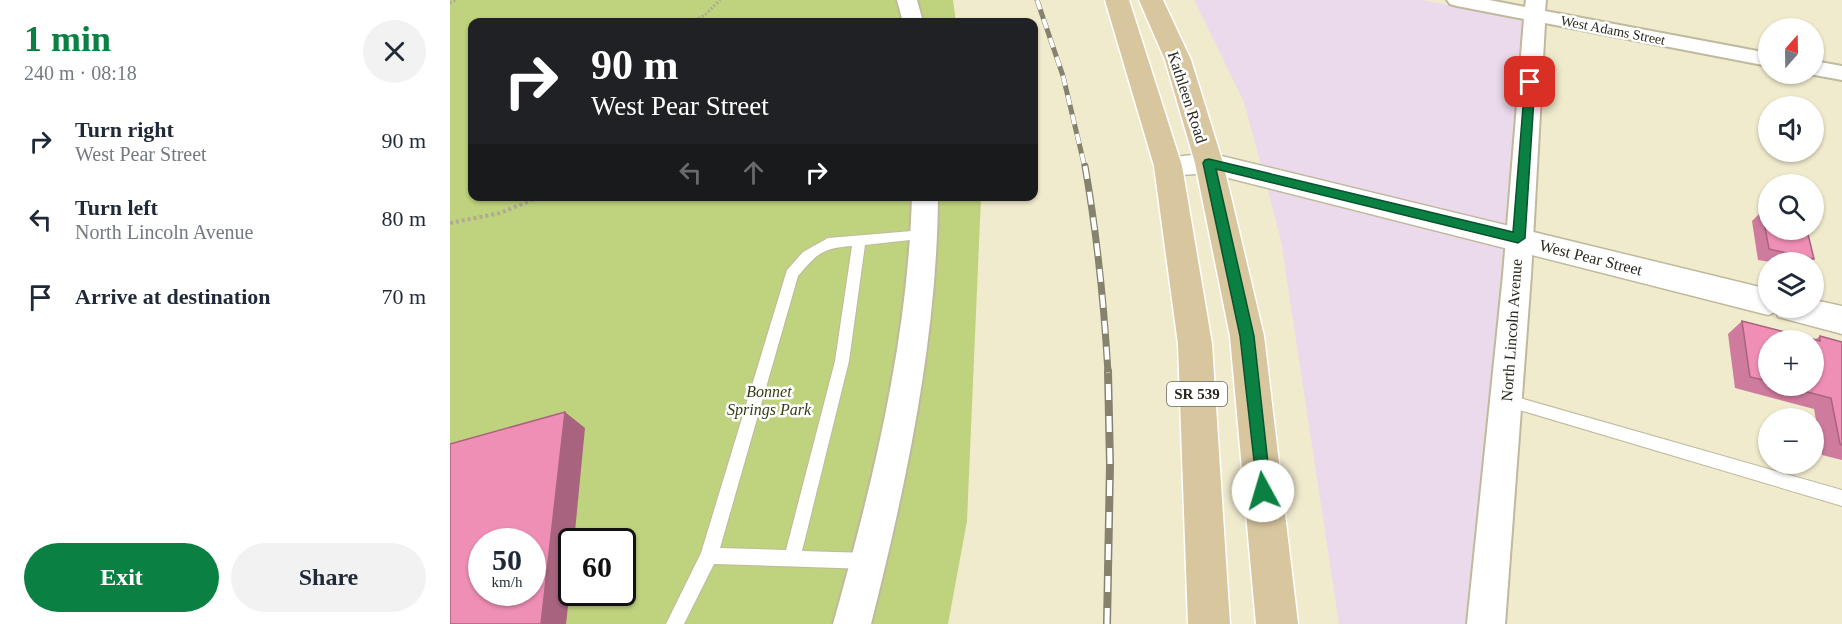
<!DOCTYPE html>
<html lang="en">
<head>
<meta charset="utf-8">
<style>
  :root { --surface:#fff; --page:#f2f2f3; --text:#1f2937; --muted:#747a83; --accent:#0b8043 }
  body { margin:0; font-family:"Times New Roman",serif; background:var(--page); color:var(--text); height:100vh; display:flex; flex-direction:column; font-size:22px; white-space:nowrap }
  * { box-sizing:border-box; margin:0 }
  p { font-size:20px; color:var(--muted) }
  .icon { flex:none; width:33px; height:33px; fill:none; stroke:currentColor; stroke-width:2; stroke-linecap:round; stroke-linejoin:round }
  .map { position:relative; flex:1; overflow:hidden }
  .sheet { display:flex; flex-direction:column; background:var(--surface); width:450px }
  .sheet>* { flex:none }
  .banner { position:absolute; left:18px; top:18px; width:570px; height:183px; border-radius:12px; box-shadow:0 2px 4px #0004; background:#202124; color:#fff; overflow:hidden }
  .needle { width:39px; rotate:20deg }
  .fabs { position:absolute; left:1308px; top:18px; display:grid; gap:12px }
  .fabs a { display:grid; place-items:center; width:66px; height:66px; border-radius:50%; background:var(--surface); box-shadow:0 2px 4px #0004; font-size:30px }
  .speed { position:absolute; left:18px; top:528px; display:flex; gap:12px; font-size:30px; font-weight:700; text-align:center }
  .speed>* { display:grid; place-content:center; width:78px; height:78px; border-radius:50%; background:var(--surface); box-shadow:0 2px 4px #0004; line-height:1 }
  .speed small { font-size:15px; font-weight:400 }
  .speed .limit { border:3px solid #111; border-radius:9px; background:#fff; color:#111 }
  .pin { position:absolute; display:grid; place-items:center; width:51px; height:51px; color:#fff; margin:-26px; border-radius:12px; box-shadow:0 3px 9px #0006 }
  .me { position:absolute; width:66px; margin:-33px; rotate:354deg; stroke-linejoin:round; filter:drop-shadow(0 0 4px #0008) }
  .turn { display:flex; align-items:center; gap:21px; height:126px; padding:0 24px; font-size:27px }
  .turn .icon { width:78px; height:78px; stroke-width:2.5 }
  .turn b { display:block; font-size:42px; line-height:51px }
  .lanes { display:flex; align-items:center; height:57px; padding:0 24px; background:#0003; justify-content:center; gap:30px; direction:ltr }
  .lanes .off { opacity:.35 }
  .round { display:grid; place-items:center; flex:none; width:63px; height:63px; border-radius:32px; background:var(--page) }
  .head { display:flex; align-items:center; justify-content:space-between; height:102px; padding:0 24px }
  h1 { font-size:36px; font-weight:700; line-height:45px; color:var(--accent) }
  .button { display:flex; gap:12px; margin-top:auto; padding:12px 24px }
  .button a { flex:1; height:69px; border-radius:36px; background:var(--accent); color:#fff; font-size:24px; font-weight:700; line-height:69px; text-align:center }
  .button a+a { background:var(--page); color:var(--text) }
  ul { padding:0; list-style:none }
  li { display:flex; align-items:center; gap:18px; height:78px; padding:0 24px }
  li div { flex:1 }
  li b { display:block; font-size:22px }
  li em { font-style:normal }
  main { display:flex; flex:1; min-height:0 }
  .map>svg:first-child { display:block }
</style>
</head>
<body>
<main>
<section class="sheet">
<div class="head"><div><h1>1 min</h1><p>240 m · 08:18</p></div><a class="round"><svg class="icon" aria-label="close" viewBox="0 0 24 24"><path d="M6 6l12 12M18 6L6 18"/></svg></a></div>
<ul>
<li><svg class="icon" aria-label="right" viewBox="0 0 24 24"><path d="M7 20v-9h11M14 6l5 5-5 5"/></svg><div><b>Turn right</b><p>West Pear Street</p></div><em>90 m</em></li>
<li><svg class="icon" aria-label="left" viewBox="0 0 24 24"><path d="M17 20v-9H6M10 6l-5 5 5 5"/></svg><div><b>Turn left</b><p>North Lincoln Avenue</p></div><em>80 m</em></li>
<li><svg class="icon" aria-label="arrive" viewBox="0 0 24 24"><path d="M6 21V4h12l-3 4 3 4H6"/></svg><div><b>Arrive at destination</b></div><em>70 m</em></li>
</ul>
<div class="button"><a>Exit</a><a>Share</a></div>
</section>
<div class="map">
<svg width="1392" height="624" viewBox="0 0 1392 624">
  <rect width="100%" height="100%" fill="#f1ebce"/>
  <!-- commercial -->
  <g fill="#ebdaec">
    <path d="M744,0H972L1073,19L1055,224L811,165L794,102Z"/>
    <path d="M817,187L1053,246L1052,272L1015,624H889L831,241Z"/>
  </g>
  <!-- green -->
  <path fill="#bfd27e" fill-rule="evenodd" d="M0,0H503L506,22H22V196L531,197L517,521L498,624H0ZM32,542H82V592H32ZM122,542H172V592H122Z"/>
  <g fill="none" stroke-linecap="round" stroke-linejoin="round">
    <!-- service casing -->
    <g stroke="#bfb99d" stroke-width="2">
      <g id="service">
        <path d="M474,230L478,232L480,235L478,238L415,245L399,361L352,551L418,553L424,555L426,561L424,567L418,569L264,564L234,624H216L251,553L337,270L353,252L378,238ZM402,246L385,361L336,550L270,548L348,276C367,254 372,248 402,246Z"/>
        <path d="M1056,394L1392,490V506L1056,406L1051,405L1049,400L1051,395Z"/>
      </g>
    </g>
    <!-- minor casing -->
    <g stroke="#bfb99d" stroke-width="4">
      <g id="minor">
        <path d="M447,0H467L473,22H453Z"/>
        <path d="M997,0H1039L1075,7L1076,0H1096L1095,11L1318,53V66L1095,23L1081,275L1055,624H1017L1053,275L1074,19L1007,6L1000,4Z"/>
        <path d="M1364,61L1392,66V80L1359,74H1364Z"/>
        <path d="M462,196H488C487,340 456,485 421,624H383C422,486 458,341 462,196Z"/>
      </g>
    </g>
    <!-- tertiary casing -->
    <g stroke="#bfb99d" stroke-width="3">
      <path id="tertiary" d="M759,153L1318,289V308H1364V300L1392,306V334L1328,317L1326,312L1318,315L759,173L718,176L708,173L704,166L708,159Z"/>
    </g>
    <!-- primary casing -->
    <g stroke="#fff" stroke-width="3">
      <g id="primary">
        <path d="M655,0H679L732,166L762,344L780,624H738L728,344L704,166Z"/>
        <path d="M689,0H713L741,60L773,163L814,336L848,624H806L780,336L745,163L715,60Z"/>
      </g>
    </g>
    <!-- path-far1 -->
    <g stroke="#afaa93" stroke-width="3" stroke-dasharray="2 2" stroke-linecap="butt">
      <path d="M0,3L6,0"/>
      <path d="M241,22L255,15L270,0"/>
    </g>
    <!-- path -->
    <path stroke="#afaa93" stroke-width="4" stroke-dasharray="3 3" stroke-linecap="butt" d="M0,223L50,213L92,196"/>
    <!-- service -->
    <use href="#service" fill="#fff" fill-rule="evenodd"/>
    <!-- minor -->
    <use href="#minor" fill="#fff" fill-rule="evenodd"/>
    <!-- tertiary -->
    <use href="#tertiary" fill="#fff" fill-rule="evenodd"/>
    <!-- primary -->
    <use href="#primary" fill="#d8c69f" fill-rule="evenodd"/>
    <!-- rail-far2 casing -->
    <g stroke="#85826e" stroke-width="5">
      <path id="rail-far2" d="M587,0L613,76L635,168"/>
    </g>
    <!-- rail-far1 casing -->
    <g stroke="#85826e" stroke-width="7">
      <path id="rail-far1" d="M635,166C647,235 654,303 658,373"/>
    </g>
    <!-- rail casing -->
    <g stroke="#85826e" stroke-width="8">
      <path id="rail" d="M657,624L660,465L658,371"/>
    </g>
    <!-- rail-far2 -->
    <use href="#rail-far2" stroke="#fff" stroke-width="4" stroke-dasharray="10" stroke-linecap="butt"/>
    <!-- rail-far1 -->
    <use href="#rail-far1" stroke="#fff" stroke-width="4.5" stroke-dasharray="13" stroke-linecap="butt"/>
    <!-- rail -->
    <use href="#rail" stroke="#fff" stroke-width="5" stroke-dasharray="16" stroke-linecap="butt"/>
  </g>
  <!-- wall -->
  <g fill="#ce7b9d" fill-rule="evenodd">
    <path d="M1312,211L1364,259L1360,262H1320L1308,260L1302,221Z"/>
    <path d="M1292,321L1366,339L1370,336L1392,342V460L1372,455L1364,409L1285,388L1278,334ZM1318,340L1364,386H1318Z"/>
  </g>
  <!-- shaded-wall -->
  <path fill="#a8647f" d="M115,412L135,428L124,542H122V571L116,624H91Z"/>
  <!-- building -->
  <g fill="#f08fb6" stroke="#a8647f" stroke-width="1.5" fill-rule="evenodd">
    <path d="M1312,211L1318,212V230H1357L1364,259L1319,249Z"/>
    <path d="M1292,321L1370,341V336L1392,342V445L1390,444L1381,398L1334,386H1364V340H1318V381L1300,377Z"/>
    <path d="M115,412L91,624H0V444ZM32,542H82V592H32Z"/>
  </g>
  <!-- route -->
  <path fill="#0b8043" stroke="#07532c" stroke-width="1.5" d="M1080,78L1085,82L1075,238L1068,243L766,169L804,336L821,491L819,496L813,499L808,496L790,336L753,163L755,160L759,159L1063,232L1075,82Z"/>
  <g text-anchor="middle" stroke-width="5" stroke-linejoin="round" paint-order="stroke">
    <!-- far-street labels -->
    <g font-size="14" fill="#2a281d" stroke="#fff">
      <text transform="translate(1163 30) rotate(11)" y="5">West Adams Street</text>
    </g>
    <!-- shield labels -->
    <rect fill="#fff" stroke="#6a6861" stroke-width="1.5" x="717" y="382" width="60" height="24" rx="4.5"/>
    <g font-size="15" font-weight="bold" fill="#2a281d">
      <text x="747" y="399">SR 539</text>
    </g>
    <!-- street labels -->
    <g font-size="16" fill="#2a281d" stroke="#fff">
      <text transform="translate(738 97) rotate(72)" y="6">Kathleen Road</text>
      <text transform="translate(1141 257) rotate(14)" y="6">West Pear Street</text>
      <text transform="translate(1061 330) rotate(-86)" y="6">North Lincoln Avenue</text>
    </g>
    <!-- park labels -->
    <g font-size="16" font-style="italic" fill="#353d15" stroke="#fff">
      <text x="319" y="397">Bonnet<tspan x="319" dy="18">Springs Park</tspan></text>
    </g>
  </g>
</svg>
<div class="fabs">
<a><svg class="needle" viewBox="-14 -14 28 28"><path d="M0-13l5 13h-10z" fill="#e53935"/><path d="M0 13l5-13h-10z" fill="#747a83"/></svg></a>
<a><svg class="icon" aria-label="sound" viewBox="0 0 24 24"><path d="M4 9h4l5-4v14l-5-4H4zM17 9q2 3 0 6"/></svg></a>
<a><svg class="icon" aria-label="search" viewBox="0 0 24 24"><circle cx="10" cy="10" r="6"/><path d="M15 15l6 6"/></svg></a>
<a><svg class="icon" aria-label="layers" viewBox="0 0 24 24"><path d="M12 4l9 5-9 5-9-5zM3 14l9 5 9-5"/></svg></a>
<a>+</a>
<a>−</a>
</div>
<div class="speed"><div>50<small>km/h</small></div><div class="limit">60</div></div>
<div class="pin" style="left:1080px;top:82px;background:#d93025"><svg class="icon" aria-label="arrive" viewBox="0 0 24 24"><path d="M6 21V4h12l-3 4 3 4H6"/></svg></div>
<svg class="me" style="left:813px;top:491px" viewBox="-20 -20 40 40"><circle r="19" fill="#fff"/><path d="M0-13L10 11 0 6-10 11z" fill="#0b8043"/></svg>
<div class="banner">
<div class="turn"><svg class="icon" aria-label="right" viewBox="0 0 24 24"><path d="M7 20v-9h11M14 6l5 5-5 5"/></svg><div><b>90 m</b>West Pear Street</div></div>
<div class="lanes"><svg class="icon off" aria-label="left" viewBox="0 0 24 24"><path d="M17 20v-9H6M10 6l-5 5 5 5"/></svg><svg class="icon off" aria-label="ahead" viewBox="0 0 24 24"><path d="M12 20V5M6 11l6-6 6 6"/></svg><svg class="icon" aria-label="right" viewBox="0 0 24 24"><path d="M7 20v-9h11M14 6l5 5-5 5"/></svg></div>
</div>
</div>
</main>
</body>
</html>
